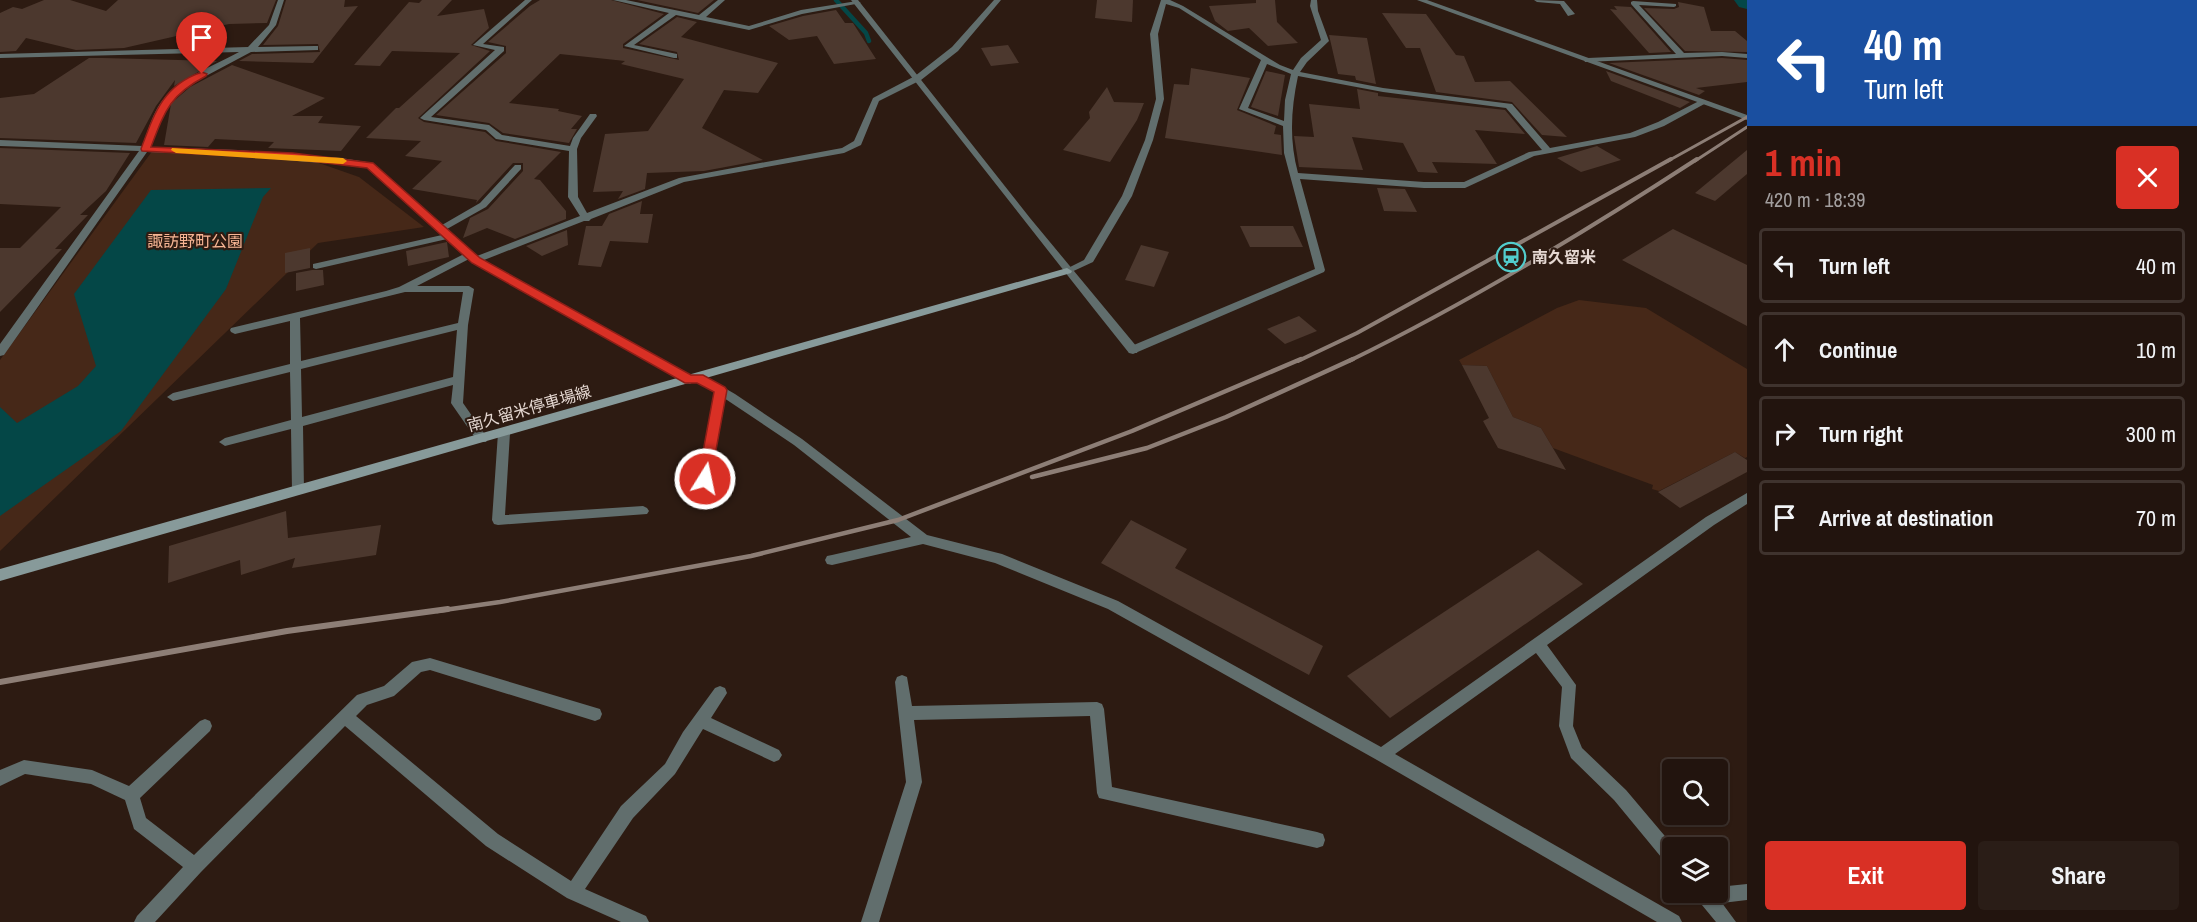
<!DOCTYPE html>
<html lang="en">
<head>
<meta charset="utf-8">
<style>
  :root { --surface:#22140e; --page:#2a1d17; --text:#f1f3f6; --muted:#a29e9e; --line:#3f332e; --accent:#d93025 }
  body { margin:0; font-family:"Archivo Narrow","Noto Sans JP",sans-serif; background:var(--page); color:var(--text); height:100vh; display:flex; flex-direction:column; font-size:22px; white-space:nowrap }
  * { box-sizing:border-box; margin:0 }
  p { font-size:20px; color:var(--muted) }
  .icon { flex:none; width:33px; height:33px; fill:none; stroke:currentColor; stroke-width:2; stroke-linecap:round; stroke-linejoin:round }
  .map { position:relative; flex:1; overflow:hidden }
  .side { display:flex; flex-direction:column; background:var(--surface); width:450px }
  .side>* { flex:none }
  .guide { background:#1a4fa0; color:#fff; overflow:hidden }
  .tools { position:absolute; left:1662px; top:759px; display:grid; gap:12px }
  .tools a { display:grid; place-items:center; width:66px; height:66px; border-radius:6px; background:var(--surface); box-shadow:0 2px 4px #0004,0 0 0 2px var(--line); font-size:30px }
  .pin { position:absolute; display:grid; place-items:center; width:51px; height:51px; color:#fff; margin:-62px -26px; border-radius:50% 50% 50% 0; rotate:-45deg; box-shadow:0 0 6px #0007 }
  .pin .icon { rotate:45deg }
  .me { position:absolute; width:66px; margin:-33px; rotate:10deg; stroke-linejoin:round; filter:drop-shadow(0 0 4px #0008) }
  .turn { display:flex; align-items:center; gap:21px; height:126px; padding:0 18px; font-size:27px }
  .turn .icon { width:78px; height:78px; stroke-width:2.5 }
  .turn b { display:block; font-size:42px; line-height:51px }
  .round { display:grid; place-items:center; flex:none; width:63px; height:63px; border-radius:6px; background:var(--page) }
  .headline { display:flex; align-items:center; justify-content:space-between; height:102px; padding:0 18px }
  h1 { font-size:36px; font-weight:700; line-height:45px; color:var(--accent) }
  .primary-button { display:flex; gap:12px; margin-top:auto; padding:12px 18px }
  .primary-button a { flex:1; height:69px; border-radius:6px; background:var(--accent); color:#fff; font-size:24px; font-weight:700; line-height:69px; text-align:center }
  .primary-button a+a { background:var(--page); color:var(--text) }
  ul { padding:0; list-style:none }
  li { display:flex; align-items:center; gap:18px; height:75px; margin:0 12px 9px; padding:0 6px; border:3px solid var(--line); border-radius:6px }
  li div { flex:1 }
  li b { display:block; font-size:22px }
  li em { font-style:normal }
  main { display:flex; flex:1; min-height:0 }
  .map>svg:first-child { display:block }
</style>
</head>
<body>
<main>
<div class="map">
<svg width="1747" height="922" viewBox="0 0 1747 922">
  <rect width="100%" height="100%" fill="#2d1b12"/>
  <!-- green -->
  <g fill="#462818">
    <path d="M153,150L316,162L359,177L424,227L318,243L0,551V360Z"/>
    <path d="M1579,300L1646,308L1747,369V457L1745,458L1735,452L1659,491L1652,489L1653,485L1553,448L1541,428L1513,417L1487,366L1462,365L1459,360L1557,308Z"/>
  </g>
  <!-- water -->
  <path fill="#044747" d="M271,188L263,197L226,289L121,431L0,516V407L17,423L78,386L96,366L74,294L151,190Z"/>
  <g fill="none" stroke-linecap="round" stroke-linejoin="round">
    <!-- stream -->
    <path stroke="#044747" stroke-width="4.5" d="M836,0L866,33L869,41"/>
    <!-- river -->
    <path fill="#044747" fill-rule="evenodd" d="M1734,0H1747V9L1739,7Z"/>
  </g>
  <!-- building -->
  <g fill="#4c382e">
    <path d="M44,0H70L106,11L118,0H276L267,23L229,24L124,48L76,50L26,38L16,51L0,52V13L13,7L22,9Z"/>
    <path d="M286,0H345L344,7L358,6L313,63L239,61L252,54L320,52L318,44L263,45L278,26Z"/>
    <path d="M422,0H452L437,16L484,9L489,28L471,45L490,51L418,118L424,122L485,132L496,141L561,152L534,179L540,180L566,211V219L515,239L487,228L463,238L470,218L488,209L523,171V163H513L476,203L477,200L412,189L442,161L405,156L421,141L366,138L396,108H399L460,53L392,51L380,66L354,65L409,2L419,3Z"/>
    <path d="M540,0H611L664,14L623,44V48L679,60L677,52L639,44L677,17L697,22L681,37L778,63L758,93L724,90L702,128L763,160L704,171L647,173L645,189L618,199L623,191L593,192L605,134L648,131L684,79L621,64L625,61L560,54L509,103L559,109L558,111L582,116L571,129H577L569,143L503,133L489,123L436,115L506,53V46L488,42L530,6Z"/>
    <path d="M637,0H714L698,13Z"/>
    <path d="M1097,0H1133L1132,22L1095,18Z"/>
    <path d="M1256,0H1275L1277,22L1298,43L1268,46L1249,28L1228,31L1215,21L1209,6L1256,3Z"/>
    <path d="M1678,2L1704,7L1711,31H1735L1747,41V52L1685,51L1644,8L1674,9L1679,7Z"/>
    <path d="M1614,6L1631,7L1671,52L1649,53L1610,9L1617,10Z"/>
    <path d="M836,10L845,23H853L876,59L834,64L817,36L789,40L769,26L803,16Z"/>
    <path d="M1382,13L1426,14L1456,55L1464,56L1475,82L1510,81L1567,137L1542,135L1512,102L1436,92L1420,48H1406Z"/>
    <path d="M1329,35L1367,38L1376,84L1356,80L1355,76L1338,74Z"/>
    <path d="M1008,45L1019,63L991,66L981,48Z"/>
    <path d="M89,58H103L217,61L174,86L175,80L156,106L136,143L0,138V98L34,94Z"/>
    <path d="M1722,58L1747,60V82L1696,88L1705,91L1699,95L1609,63Z"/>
    <path d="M232,65L325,98L292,116H323L318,123L361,126L341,151L268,148L274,142L215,139L208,147L164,145L171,104L175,100L190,87Z"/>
    <path d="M1191,68L1250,78L1237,110L1276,126L1274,134L1281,135L1282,155L1165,138L1174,84L1189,85Z"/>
    <path d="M1266,71L1285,75L1278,116L1251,107Z"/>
    <path d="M1606,71L1690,102L1680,108L1611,81Z"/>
    <path d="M1107,87L1114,102L1144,103L1137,120L1110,162L1063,150L1090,118L1089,112Z"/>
    <path d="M1357,89L1378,93V96L1505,110L1525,134L1475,130L1497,164L1432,162L1438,173L1418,172L1403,143L1352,137L1363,170L1299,167L1294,136L1314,137L1309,104L1360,109Z"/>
    <path d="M1597,146L1621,160L1581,172L1557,158Z"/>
    <path d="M0,148L130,153L106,191L80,215H88L55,249H62L0,312V248H20L61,207L0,204Z"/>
    <path d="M1747,150V174L1715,201L1695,193Z"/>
    <path d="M1377,188L1405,189L1417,212L1384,211Z"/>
    <path d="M642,201L640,214H653L648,243L610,241L601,267L578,265L586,226H602L609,214Z"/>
    <path d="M1240,226H1293L1303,247H1250Z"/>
    <path d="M1673,229L1747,265V326L1622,260Z"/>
    <path d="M567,230L568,245L542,256L526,246Z"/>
    <path d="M447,242L449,257L408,266L406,251Z"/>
    <path d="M1141,245L1169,252L1154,287L1125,280Z"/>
    <path d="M310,248V268L285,273V253Z"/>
    <path d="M312,270H323L324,285L296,291V273Z"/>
    <path d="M1299,316L1317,331L1285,344L1267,329Z"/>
    <path d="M1462,365L1487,366L1513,417L1541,428L1566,470L1498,448L1483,421L1489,418Z"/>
    <path d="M1735,452L1747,460V472L1680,508L1658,492Z"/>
    <path d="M286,511L288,538L381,525L376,555L292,568L295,558L241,575L240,560L168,583L169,546Z"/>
    <path d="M1131,520L1187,549L1175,568L1323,646L1309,675L1101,563Z"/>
    <path d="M1538,550L1583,584L1390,718L1347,676Z"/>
  </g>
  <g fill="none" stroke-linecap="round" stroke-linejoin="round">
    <!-- minor -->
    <g fill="#616e6d" fill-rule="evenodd">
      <path d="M278,0H284L276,25L258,47L315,46H318V50L251,52L189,85L173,98L165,108L150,147L238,150L341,158L373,163L442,225L480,203L515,165H521V169L486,207L447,229L477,256L580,216L568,197L569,151L496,139L486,130L424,120L420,118L495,50L473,45L525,0H532L483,44L504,47V51L431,117L489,125L502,135L570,146L573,138L590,114H596L597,116L581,138L577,149L578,197L587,213L679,178L842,148L854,141L873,98L915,76L952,47L994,0H1001L958,51L921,80L879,101L861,145L844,153L684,182L591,219L589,221H584L484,260L693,377L698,374L702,375L735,394L802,439L927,535L1002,554L1118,601L1381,747L1706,517L1747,493V504L1714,525L1547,645L1576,685L1573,726L1582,748L1626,790L1675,848H1672V865L1666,863L1614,800L1571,758L1559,726L1562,687L1536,653L1395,754L1679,916L1682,922H1657L1377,760L1108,609L995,563L923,544L832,565L827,564L825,560L827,556L832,555L911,537L794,445L724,398L711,479L709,482H701L699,479L714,392L695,381L690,384L686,383L469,259L417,286H469L474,289L468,325L463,403L486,436L488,439L486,442H478L453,406L451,403L453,385L303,426L304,491L302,494H294L292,491L291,429L225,446L219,442L225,438L291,420L290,372L173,401L167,397L173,393L290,364V321L235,334L231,332L230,330L231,328L386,291L399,287L464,254L447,239L316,269L313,268V264L442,235L367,167L238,156L147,152L4,355L0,356V344L139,151L0,146V140L142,146C147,134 151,119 158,107C175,79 212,67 239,52L0,58V54L248,47L269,25ZM405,292H463L458,323L301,361L300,318ZM457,330L453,377L302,417L301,369Z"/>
      <path d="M613,0H626L699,15L718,0H725L706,17L749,26L801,10L857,1L861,3L802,14L749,30L676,15L634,45L677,54V58H674L624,46L669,13Z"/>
      <path d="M1161,0H1170L1183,6L1280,65L1293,70L1301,58L1321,40L1310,6L1311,0H1317L1318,11L1329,41L1307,62L1300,72L1383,88L1512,104L1550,148L1630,133L1658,122L1701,100L1708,102L1664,126L1635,137L1534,156L1465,188H1424L1300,179L1325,270L1324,272L1133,354L1129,353L1128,350L1129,347L1315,269L1284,153L1283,126L1239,109L1261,60L1179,8L1166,4L1158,34L1164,99L1153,140L1132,196L1093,262L1067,274L1062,271L1084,260L1122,196L1145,140L1156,99L1150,34ZM1267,64L1291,74L1285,100L1284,121L1248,108ZM1298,76L1383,92L1506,108L1542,150L1529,152L1464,182H1424L1298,173C1289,140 1291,109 1298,76Z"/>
      <path d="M1534,0L1564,1L1575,14L1568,16L1560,4L1537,2Z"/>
      <path d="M1633,1L1676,4V6L1674,7L1639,5L1684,53L1722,52L1747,54V58L1722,56L1585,62L1584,60L1588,58L1676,54L1631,4V2Z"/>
      <path d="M504,429L510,433L505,515L643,506L647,508L649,511L647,514L498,525L494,524L492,520L498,433Z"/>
      <path d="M430,658L600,709L602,714L600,719L595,721L430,670L421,672L394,696L367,705L356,716L498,834L571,881L621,806L665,764L683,732L715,688L720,686L725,688L727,693L711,718L779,750L782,755L779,760L774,762L703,729L675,774L633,818L585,889L646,916L649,922H621L567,898L486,846L345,726L201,872L155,922H134L137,916L183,867L134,829L125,800L91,784L25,774L0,786V770L24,760L92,770L129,786L200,721L205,719L210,721L212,726L210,731L140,798L146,818L194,855L357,695L384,686L412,662Z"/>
      <path d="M902,675L907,677L912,706L1097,702L1102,704L1104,709L1112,787L1317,832L1323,834L1325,840L1323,846L1317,848L1099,798L1097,793L1090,716L914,720L922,782L879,922H861L906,782L895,682L897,677Z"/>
      <path d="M1747,884V900L1722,903L1736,922H1716L1697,899L1695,893L1718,892V887Z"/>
    </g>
    <!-- tertiary -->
    <g fill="#616e6d" fill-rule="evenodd">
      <path d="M851,0H858L1030,218L1137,347L1138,350L1137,353H1129L1094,309Z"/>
      <path d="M1417,0H1427L1747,115V120Z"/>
    </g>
    <!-- secondary -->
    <path fill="#879a9a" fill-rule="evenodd" d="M1067,268L1072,271L1071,273L0,581V569Z"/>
    <!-- rail-far3 -->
    <g stroke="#8d7e76" stroke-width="3">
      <path d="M1668,161L1747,117"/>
      <path d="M1695,161L1747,127"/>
    </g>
    <!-- rail-far2 -->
    <g stroke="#8d7e76" stroke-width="4">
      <path d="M1298,361L1357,333L1671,159"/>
      <path d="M1349,361C1470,302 1585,232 1697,159"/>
    </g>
    <!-- rail-far1 -->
    <g stroke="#8d7e76" stroke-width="4.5">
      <path d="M1032,477L1147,448L1226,417L1353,359"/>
      <path d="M437,611L500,602L751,556L898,520L1132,431L1301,359"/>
    </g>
    <!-- rail -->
    <path stroke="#8d7e76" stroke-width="6" d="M0,682L287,631L448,609"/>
  </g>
  <!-- route -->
  <path fill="#d93025" stroke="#8d1f18" stroke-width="1.5" d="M202,72L207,74L206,76C170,95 165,110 151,147L293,153L373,163L480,258L691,375H703L725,387L727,390L710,483H700L698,479L714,392L697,383H685L472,263L367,168L293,159L142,151L141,149C154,114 163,85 202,72Z"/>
  <!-- slow -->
  <path fill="#f59e0b" d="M172,148L343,158L347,161L343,164L176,153L171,150Z"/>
  <!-- icons -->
  <defs>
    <g id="station-ring" transform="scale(1.5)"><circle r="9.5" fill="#2d1b12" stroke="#52cdcd" stroke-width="1.5"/><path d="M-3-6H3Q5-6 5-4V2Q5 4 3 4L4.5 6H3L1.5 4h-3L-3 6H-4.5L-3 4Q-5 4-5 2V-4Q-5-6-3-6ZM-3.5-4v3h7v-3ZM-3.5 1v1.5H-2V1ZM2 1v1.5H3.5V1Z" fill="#52cdcd"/></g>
  </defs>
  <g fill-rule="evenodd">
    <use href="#station-ring" x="1511" y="257"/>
  </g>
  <g text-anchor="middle" stroke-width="4.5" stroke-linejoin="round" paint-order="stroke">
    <!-- park labels -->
    <g font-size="16" fill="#f7b594" stroke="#2d1b12">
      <text x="195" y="247">諏訪野町公園</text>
    </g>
    <!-- poi labels -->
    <g font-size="16" font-weight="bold" fill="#e4d7d1" stroke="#2d1b12" text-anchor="start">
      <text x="1532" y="263">南久留米</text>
    </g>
    <!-- street labels -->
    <g font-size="16" fill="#e4d7d1" stroke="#2d1b12">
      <text transform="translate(529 408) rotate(-16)" y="6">南久留米停車場線</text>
    </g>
  </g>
</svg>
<div class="tools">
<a><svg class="icon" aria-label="search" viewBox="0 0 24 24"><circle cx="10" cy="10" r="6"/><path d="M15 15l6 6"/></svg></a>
<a><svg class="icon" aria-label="layers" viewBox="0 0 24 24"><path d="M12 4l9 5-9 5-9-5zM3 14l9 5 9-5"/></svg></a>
</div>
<div class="pin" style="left:202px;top:74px;background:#d93025"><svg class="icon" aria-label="arrive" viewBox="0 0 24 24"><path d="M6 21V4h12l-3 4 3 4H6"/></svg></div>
<svg class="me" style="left:705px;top:479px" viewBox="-20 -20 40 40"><circle r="17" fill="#d93025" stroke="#fff" stroke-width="3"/><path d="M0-11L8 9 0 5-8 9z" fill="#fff"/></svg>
</div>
<section class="side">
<div class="guide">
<div class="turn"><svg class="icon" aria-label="left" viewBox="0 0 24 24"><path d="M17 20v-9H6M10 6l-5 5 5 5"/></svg><div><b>40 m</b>Turn left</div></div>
</div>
<div class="headline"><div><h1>1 min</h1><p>420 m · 18:39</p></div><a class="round" style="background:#d93025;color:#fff"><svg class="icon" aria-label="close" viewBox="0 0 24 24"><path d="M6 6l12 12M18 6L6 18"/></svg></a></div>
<ul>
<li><svg class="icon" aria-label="left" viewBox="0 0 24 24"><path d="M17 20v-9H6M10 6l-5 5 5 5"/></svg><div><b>Turn left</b></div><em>40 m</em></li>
<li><svg class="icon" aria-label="ahead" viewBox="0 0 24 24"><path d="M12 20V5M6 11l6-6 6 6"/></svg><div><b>Continue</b></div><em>10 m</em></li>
<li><svg class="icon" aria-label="right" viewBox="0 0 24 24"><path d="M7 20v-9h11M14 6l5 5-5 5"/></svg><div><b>Turn right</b></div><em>300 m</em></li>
<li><svg class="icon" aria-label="arrive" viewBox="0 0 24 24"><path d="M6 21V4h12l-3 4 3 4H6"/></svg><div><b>Arrive at destination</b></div><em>70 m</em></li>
</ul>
<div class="primary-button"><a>Exit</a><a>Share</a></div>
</section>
</main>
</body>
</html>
